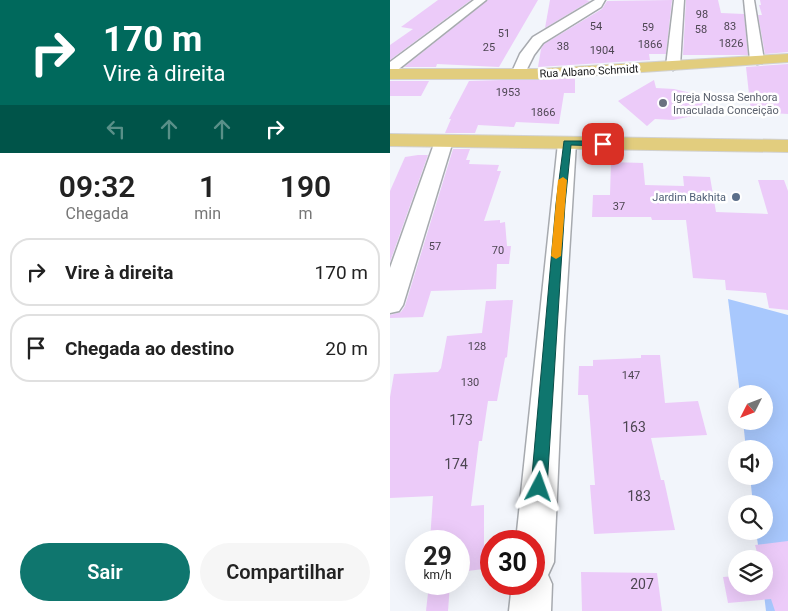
<!DOCTYPE html>
<html lang="pt">
<head>
<meta charset="utf-8">
<style>
  :root { --surface:#fff; --page:#f6f6f6; --text:#222; --muted:#767676; --line:#e0e0e0; --accent:#0f766e }
  body { margin:0; font-family:Roboto,sans-serif; background:var(--page); color:var(--text); height:100vh; display:flex; flex-direction:column; font-size:19px; white-space:nowrap }
  * { box-sizing:border-box; margin:0 }
  p { font-size:16px; color:var(--muted) }
  .icon { flex:none; width:28px; height:28px; fill:none; stroke:currentColor; stroke-width:2; stroke-linecap:round; stroke-linejoin:round }
  .map { position:relative; flex:1; overflow:hidden }
  .sheet { display:flex; flex-direction:column; background:var(--surface); width:390px }
  .sheet>* { flex:none }
  .banner { background:#00695c; color:#fff; overflow:hidden }
  .needle { width:32px; rotate:228deg }
  .fabs { position:absolute; left:338px; top:385px; display:grid; gap:10px }
  .fabs a { display:grid; place-items:center; width:45px; height:45px; border-radius:50%; background:var(--surface); box-shadow:0 5px 20px #0002; font-size:25px }
  .speed { position:absolute; left:15px; top:530px; display:flex; gap:10px; font-size:25px; font-weight:700; text-align:center }
  .speed>* { display:grid; place-content:center; width:65px; height:65px; border-radius:50%; background:var(--surface); box-shadow:0 5px 20px #0002; line-height:1 }
  .speed small { font-size:12px; font-weight:400 }
  .speed .limit { border:8px solid #d22; background:#fff; color:#111 }
  .pin { position:absolute; display:grid; place-items:center; width:42px; height:42px; color:#fff; margin:-21px; border-radius:10px; box-shadow:0 2px 8px #0006 }
  .me { position:absolute; width:55px; margin:-28px; rotate:4deg; stroke-linejoin:round; filter:drop-shadow(0 0 4px #0008) }
  .turn { display:flex; align-items:center; gap:18px; height:105px; padding:0 20px; font-size:22px }
  .turn .icon { width:65px; height:65px; stroke-width:2.5 }
  .turn b { display:block; font-size:35px; line-height:42px }
  .lanes { display:flex; align-items:center; height:48px; padding:0 20px; background:#0003; justify-content:center; gap:25px; direction:ltr }
  .lanes .off { opacity:.35 }
  .eta { display:flex; justify-content:space-evenly; align-items:center; height:85px; text-align:center }
  .eta b { font-size:30px; font-weight:600; line-height:35px }
  .button { display:flex; gap:10px; margin-top:auto; padding:10px 20px }
  .button a { flex:1; height:58px; border-radius:30px; background:var(--accent); color:#fff; font-size:20px; font-weight:600; line-height:58px; text-align:center }
  .button a+a { background:var(--page); color:var(--text) }
  ul { padding:0; list-style:none }
  li { display:flex; align-items:center; gap:15px; height:68px; margin:0 10px 8px; padding:0 10px; border:2px solid var(--line); border-radius:20px }
  li div { flex:1 }
  li b { display:block; font-size:19px }
  li em { font-style:normal }
  main { display:flex; flex:1; min-height:0 }
  .map>svg:first-child { display:block }
</style>
</head>
<body>
<main>
<section class="sheet">
<div class="banner">
<div class="turn"><svg class="icon" aria-label="right" viewBox="0 0 24 24"><path d="M7 20v-9h11M14 6l5 5-5 5"/></svg><div><b>170 m</b>Vire à direita</div></div>
<div class="lanes"><svg class="icon off" aria-label="left" viewBox="0 0 24 24"><path d="M17 20v-9H6M10 6l-5 5 5 5"/></svg><svg class="icon off" aria-label="ahead" viewBox="0 0 24 24"><path d="M12 20V5M6 11l6-6 6 6"/></svg><svg class="icon off" aria-label="ahead" viewBox="0 0 24 24"><path d="M12 20V5M6 11l6-6 6 6"/></svg><svg class="icon" aria-label="right" viewBox="0 0 24 24"><path d="M7 20v-9h11M14 6l5 5-5 5"/></svg></div>
</div>
<div class="eta">
<div><b>09:32</b><p>Chegada</p></div>
<div><b>1</b><p>min</p></div>
<div><b>190</b><p>m</p></div>
</div>
<ul>
<li><svg class="icon" aria-label="right" viewBox="0 0 24 24"><path d="M7 20v-9h11M14 6l5 5-5 5"/></svg><div><b>Vire à direita</b></div><em>170 m</em></li>
<li><svg class="icon" aria-label="arrive" viewBox="0 0 24 24"><path d="M6 21V4h12l-3 4 3 4H6"/></svg><div><b>Chegada ao destino</b></div><em>20 m</em></li>
</ul>
<div class="button"><a>Sair</a><a>Compartilhar</a></div>
</section>
<div class="map">
<svg width="398" height="611" viewBox="0 0 398 611">
  <rect width="100%" height="100%" fill="#f2f5fb"/>
  <!-- green -->
  <path fill="#a8c8fd" d="M338,299L398,315V611H376L373,586L374,559H370L366,531H374V504H363L360,476H374V449H356L353,421H374V394H350Z"/>
  <!-- building -->
  <g fill="#eccbf9">
    <path d="M48,0H81L0,60V45L23,29L11,27Z"/>
    <path d="M98,0H148L109,67L47,64L46,67H14Z"/>
    <path d="M160,0H196L200,1L155,28Z"/>
    <path d="M282,0L276,54H259L260,60L148,67L151,49L154,44L212,9L217,1Z"/>
    <path d="M296,0H328L331,13L354,14L358,55H293Z"/>
    <path d="M370,0H398V52L375,54L368,15H372L369,5H371Z"/>
    <path d="M398,64V114L361,112L356,67Z"/>
    <path d="M185,78V93H174L169,124L126,122L124,127L88,125L85,133H55L61,119H59L79,81Z"/>
    <path d="M264,80L266,88L284,89L301,93L319,105L303,116L283,120L265,119L257,126L228,101Z"/>
    <path d="M0,81H39L31,96H0Z"/>
    <path d="M63,149H80L76,160H80L79,164L109,165L107,171H111L94,221L110,220V223L115,222L117,246H121L119,264H107L106,289L41,291L33,317L0,318V315L11,312L15,306Z"/>
    <path d="M28,155H38L0,262V191L15,157Z"/>
    <path d="M221,162L253,163L255,185L294,186L293,176L320,177L326,212L378,214L368,180H394L398,191V310L379,308L376,293L336,290L335,280L303,278L296,220H262L261,217H202L203,195H220Z"/>
    <path d="M123,300L117,357L115,358L107,401H98L92,441H89L81,506L94,505V569L69,572V541H40L43,496L0,498V397L4,374L48,372L51,368L57,336L92,333L96,301Z"/>
    <path d="M251,355H270L275,403L308,401L317,435L261,438L271,480H274L285,530L204,534L200,485H205L198,395H188L189,366H203V360L251,358Z"/>
    <path d="M398,541V611H385L381,599L338,603L333,577L346,576V586H374V559H369L365,545Z"/>
    <path d="M191,572L267,573L272,611H192Z"/>
    <path d="M39,584H60L58,611H36Z"/>
  </g>
  <g fill="none" stroke-linecap="round" stroke-linejoin="round">
    <!-- minor casing -->
    <g stroke="#a7aaaf" stroke-width="3">
      <g id="minor">
        <path d="M84,0H96L5,72L0,73V62Z"/>
        <path d="M205,0H215L211,7L153,43L144,55L133,77H123L121,74L130,54L143,37Z"/>
        <path d="M284,0H294L290,66L283,70L276,66Z"/>
        <path d="M354,0H364L374,60L372,63L367,64L360,60Z"/>
        <path d="M54,136L60,137L63,141L13,305L9,311L0,313V268L45,141L48,137Z"/>
        <path d="M177,138L183,139L186,143L174,336L164,562L158,575L162,584L161,611H119L122,584H144V541H126L168,143L171,139Z"/>
      </g>
    </g>
    <!-- primary casing -->
    <g stroke="#d1d1d1" stroke-width="2">
      <g id="primary">
        <path d="M398,54V62L149,79H0V69H149Z"/>
        <path d="M0,134L398,140V152L0,146Z"/>
      </g>
    </g>
    <!-- minor -->
    <use href="#minor" fill="#fff" fill-rule="evenodd"/>
    <!-- primary -->
    <use href="#primary" fill="#e2cd7e" fill-rule="evenodd"/>
  </g>
  <!-- route -->
  <path fill="#0f766e" stroke="#0a4d48" d="M174,141H213L217,144L213,146L181,145L175,204L157,487L154,491L149,493L144,491L141,487L166,204Z"/>
  <!-- slow -->
  <path fill="#f59e0b" d="M173,177L177,180L171,256L166,259L161,256L168,180Z"/>
  <!-- markers -->
  <circle fill="#6b7280" stroke="#fff" stroke-width="2" cx="273" cy="103" r="5"/>
  <circle fill="#5c6f8a" stroke="#fff" stroke-width="2" cx="346" cy="197" r="5"/>
  <g text-anchor="middle" stroke-width="5" stroke-linejoin="round" paint-order="stroke">
    <!-- number labels -->
    <g font-size="11" fill="#4d4652">
      <text x="312" y="18">98</text>
      <text x="206" y="30">54</text>
      <text x="340" y="30">83</text>
      <text x="258" y="31">59</text>
      <text x="311" y="33">58</text>
      <text x="114" y="37">51</text>
      <text x="341" y="47">1826</text>
      <text x="260" y="48">1866</text>
      <text x="173" y="50">38</text>
      <text x="99" y="51">25</text>
      <text x="212" y="54">1904</text>
      <text x="118" y="96">1953</text>
      <text x="153" y="116">1866</text>
      <text x="229" y="210">37</text>
      <text x="45" y="250">57</text>
      <text x="108" y="254">70</text>
      <text x="87" y="350">128</text>
      <text x="241" y="379">147</text>
      <text x="80" y="386">130</text>
    </g>
    <!-- far-street labels -->
    <g font-size="11" fill="#18191b" stroke="#fff">
      <text transform="translate(199 71) rotate(-3)" y="4">Rua Albano Schmidt</text>
    </g>
    <!-- far-worship labels -->
    <g font-size="11" fill="#5b616d" stroke="#fff" text-anchor="start">
      <text x="283" y="101">Igreja Nossa Senhora<tspan x="283" dy="13">Imaculada Conceição</tspan></text>
    </g>
    <!-- far-service labels -->
    <g font-size="11" fill="#4e5e75" stroke="#fff" text-anchor="end">
      <text x="336" y="201">Jardim Bakhita</text>
    </g>
    <!-- near-number labels -->
    <g font-size="14" fill="#4d4652">
      <text x="71" y="425">173</text>
      <text x="244" y="432">163</text>
      <text x="66" y="469">174</text>
      <text x="249" y="501">183</text>
      <text x="252" y="589">207</text>
    </g>
  </g>
</svg>
<div class="fabs">
<a><svg class="needle" viewBox="-14 -14 28 28"><path d="M0-13l5 13h-10z" fill="#e53935"/><path d="M0 13l5-13h-10z" fill="#767676"/></svg></a>
<a><svg class="icon" aria-label="sound" viewBox="0 0 24 24"><path d="M4 9h4l5-4v14l-5-4H4zM17 9q2 3 0 6"/></svg></a>
<a><svg class="icon" aria-label="search" viewBox="0 0 24 24"><circle cx="10" cy="10" r="6"/><path d="M15 15l6 6"/></svg></a>
<a><svg class="icon" aria-label="layers" viewBox="0 0 24 24"><path d="M12 4l9 5-9 5-9-5zM3 14l9 5 9-5"/></svg></a>
</div>
<div class="speed"><div>29<small>km/h</small></div><div class="limit">30</div></div>
<div class="pin" style="left:213px;top:144px;background:#d93025"><svg class="icon" aria-label="arrive" viewBox="0 0 24 24"><path d="M6 21V4h12l-3 4 3 4H6"/></svg></div>
<svg class="me" style="left:149px;top:487px" viewBox="-20 -20 40 40"><path d="M0-17L14 15 0 8-14 15z" fill="#0f766e" stroke="#fff" stroke-width="4"/></svg>
</div>
</main>
</body>
</html>
